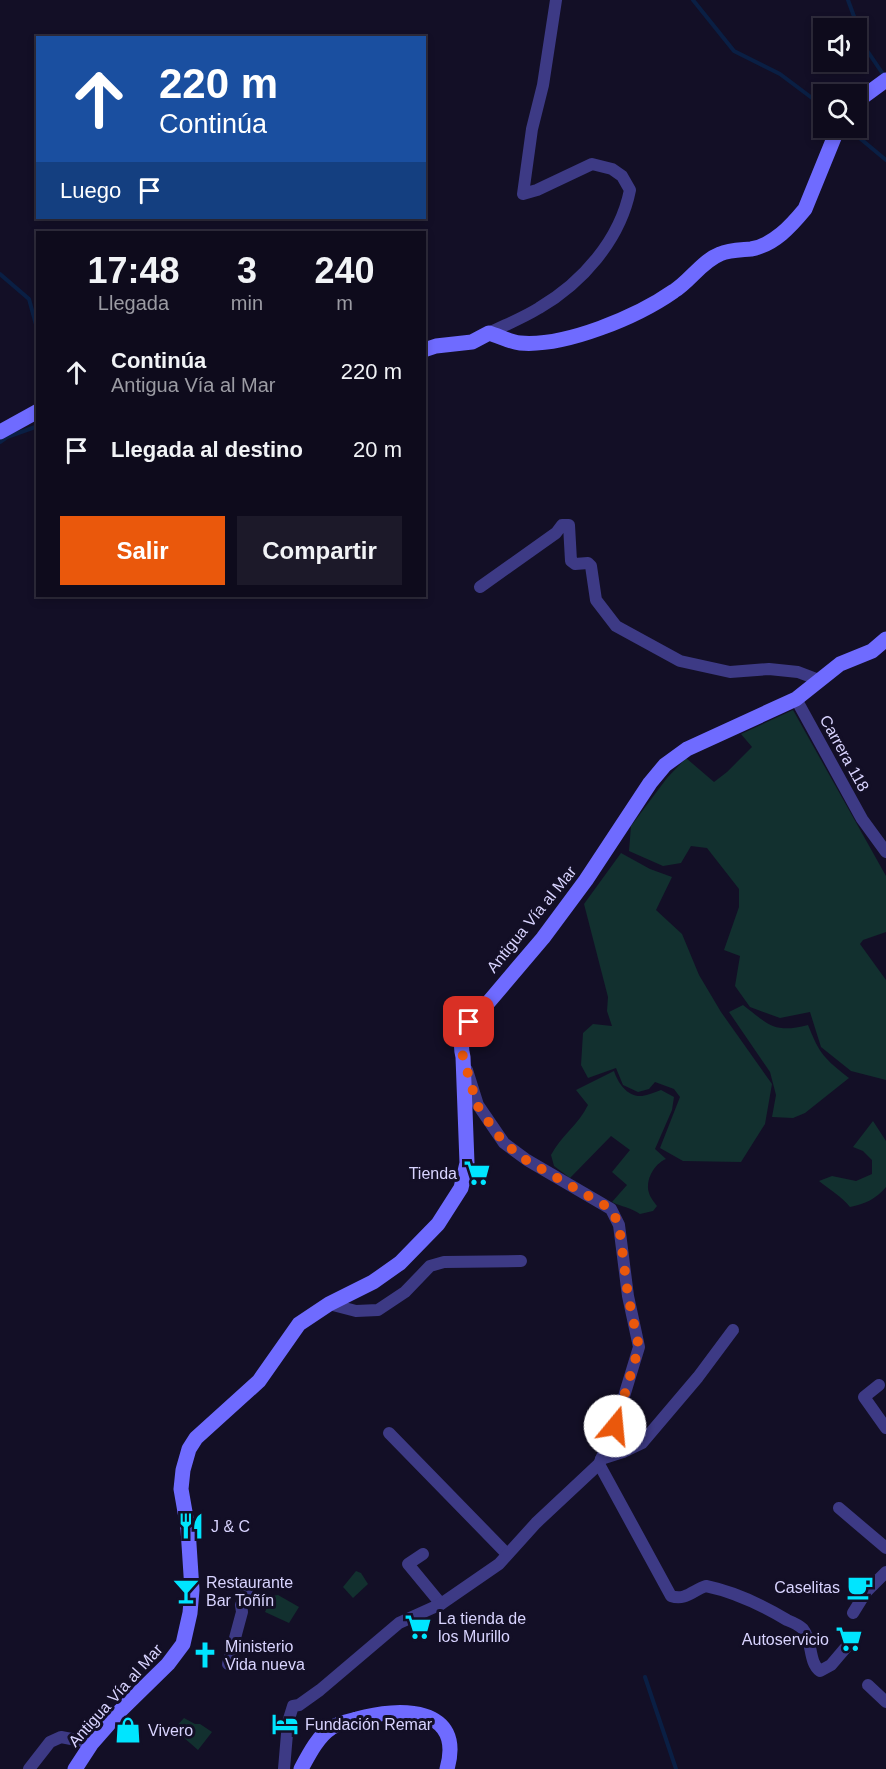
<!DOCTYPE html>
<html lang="es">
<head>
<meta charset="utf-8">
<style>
  :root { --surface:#0e0b1c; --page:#1c1929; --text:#f1f3f6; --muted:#9b9ba3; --line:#2e2b3b; --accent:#ea580c }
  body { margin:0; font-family:Arial,sans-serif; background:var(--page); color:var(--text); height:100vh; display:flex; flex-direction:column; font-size:22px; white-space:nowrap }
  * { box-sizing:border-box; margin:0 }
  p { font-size:20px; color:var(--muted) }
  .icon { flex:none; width:33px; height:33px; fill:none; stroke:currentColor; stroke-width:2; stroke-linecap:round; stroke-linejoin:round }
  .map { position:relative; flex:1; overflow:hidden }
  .side { position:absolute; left:36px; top:231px; width:390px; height:366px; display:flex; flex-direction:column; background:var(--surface); border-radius:0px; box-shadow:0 3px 9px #0003,0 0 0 2px var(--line) }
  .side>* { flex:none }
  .top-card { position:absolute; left:36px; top:36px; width:390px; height:183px; border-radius:0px; box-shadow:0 3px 9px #0003,0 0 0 2px var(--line); background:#1a4fa0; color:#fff; overflow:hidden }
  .controls { position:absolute; left:813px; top:18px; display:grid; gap:12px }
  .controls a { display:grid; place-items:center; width:54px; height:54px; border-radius:0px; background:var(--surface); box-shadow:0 3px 9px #0003,0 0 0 2px var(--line); font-size:30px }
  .pin { position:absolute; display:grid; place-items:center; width:51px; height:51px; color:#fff; margin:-26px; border-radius:12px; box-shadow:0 3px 9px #0006 }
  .me { position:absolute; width:66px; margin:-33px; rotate:17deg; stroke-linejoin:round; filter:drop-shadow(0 0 4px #0008) }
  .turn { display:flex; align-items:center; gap:21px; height:126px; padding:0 24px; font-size:27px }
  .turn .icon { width:78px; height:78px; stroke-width:2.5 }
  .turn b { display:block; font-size:42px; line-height:51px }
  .then { display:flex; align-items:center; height:57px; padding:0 24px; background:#0003; gap:12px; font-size:22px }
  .eta { display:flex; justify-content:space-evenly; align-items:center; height:102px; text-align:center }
  .eta b { font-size:36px; font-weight:800; line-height:42px }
  .button { display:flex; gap:12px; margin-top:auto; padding:12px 24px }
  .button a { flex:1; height:69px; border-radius:0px; background:var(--accent); color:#fff; font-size:24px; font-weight:800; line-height:69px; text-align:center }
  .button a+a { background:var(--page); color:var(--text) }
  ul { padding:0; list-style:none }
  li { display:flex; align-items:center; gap:18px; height:78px; padding:0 24px }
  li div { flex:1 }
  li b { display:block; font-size:22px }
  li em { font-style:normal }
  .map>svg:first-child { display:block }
</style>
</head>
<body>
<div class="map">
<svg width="886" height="1769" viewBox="0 0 886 1769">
  <rect width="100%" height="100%" fill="#130f26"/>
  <!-- green -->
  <g fill="#12302f">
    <path d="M793,710L886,876V932L863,940L860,944L886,980V1080L851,1071L821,1047L810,1012L780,1018L750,1007L735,986L740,956L724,950L739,907V889L707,848L691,846L681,863L663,866L629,851L631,826L667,778L686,758L714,782L727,772L752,747L741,734Z"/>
    <path d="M621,853L650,869L672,877L656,910L682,934L699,975L721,1012L772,1084L765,1124L741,1162L683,1161L660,1148L680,1097L674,1089L655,1082L649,1089L638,1092L623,1085L616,1068L588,1078L581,1065L583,1033L593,1024L612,1026L607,1011L608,997L584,904Z"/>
    <path d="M743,1005C768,1024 774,1034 808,1025C820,1055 824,1058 849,1078L805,1113L793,1118L772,1117L776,1095L770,1072L729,1012Z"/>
    <path d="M614,1071C618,1083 627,1097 642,1096C648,1095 655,1092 661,1090L674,1097L672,1110L655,1149L666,1159C654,1164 645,1180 649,1193C650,1197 654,1202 657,1206L653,1211L640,1214C630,1207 622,1207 612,1202L627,1185L612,1172L630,1150L611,1136L570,1178L554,1166L551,1155C561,1136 579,1124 588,1105L576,1090Z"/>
    <path d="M873,1121L886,1141V1187C876,1199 865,1204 850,1207C841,1196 830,1190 819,1181L832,1176L856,1181L872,1174V1160L863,1151L853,1147Z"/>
    <path d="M356,1571L361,1573L368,1584L353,1598L343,1587Z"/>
    <path d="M278,1595L299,1607L289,1623L265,1612L272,1596Z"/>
    <path d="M184,1718L195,1724H200L212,1732L198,1750L174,1729Z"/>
  </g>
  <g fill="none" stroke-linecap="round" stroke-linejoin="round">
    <!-- stream -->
    <g stroke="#0a1f44" stroke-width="4">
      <path d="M693,0L734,51L780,74L824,107"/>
      <path d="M848,0L866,49L885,77"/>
      <path d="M850,130L886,160"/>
      <path d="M0,274L29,299L38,332"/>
      <path d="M0,442L7,437L38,426"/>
      <path d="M645,1677L676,1769"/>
    </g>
    <!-- street -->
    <g stroke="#3d3a85" stroke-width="12">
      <path d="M489,333C505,325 523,318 539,308C582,283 620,240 630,190L622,176L612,169L592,164L537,190L523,194L532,129L543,85L556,0"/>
      <path d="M480,587L556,533L562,525H569L571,561L575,564L588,563L591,566L596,600L616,626L680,661L730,672L769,669L798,672L819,680"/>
      <path d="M796,699L862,819L886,852"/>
      <path d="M329,1304L356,1311L378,1310L405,1292L430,1266L444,1262L521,1261"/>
      <path d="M879,1385L864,1397L886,1428"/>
      <path d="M389,1433L507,1554"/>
      <path d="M601,1459L623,1452L642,1443L698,1377L733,1330"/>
      <path d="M599,1464L671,1596C686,1601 693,1590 706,1586C735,1592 762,1605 787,1620C792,1622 799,1625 803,1629C813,1641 808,1662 820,1671L831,1665L848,1645"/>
      <path d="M839,1508L886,1548"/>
      <path d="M423,1554L408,1564L441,1604"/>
      <path d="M853,1613L866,1592L886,1572"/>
      <path d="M228,1664L242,1612L241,1605L247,1589"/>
      <path d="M868,1685L886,1702"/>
      <path d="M29,1769L50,1742L61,1737L92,1743"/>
      <path d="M284,1769L288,1722L293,1706L299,1705L320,1690L399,1623L441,1604L499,1564L536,1523L599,1464L615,1426L639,1347L628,1296L619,1225L611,1209L527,1160L504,1143L478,1105L467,1070"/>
    </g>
    <!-- secondary -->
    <g stroke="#6f6bff" stroke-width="15">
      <path d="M856,102L886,80"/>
      <path d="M424,350L436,346L472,342L489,333C499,336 510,342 520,343C565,347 637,317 674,291C690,281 702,261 720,254C729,250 741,250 751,249C774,245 791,226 805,209L838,128"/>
      <path d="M0,432L38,411"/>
      <path d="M75,1769L92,1743L121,1710L168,1664L183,1644L190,1613L192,1590L188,1529L181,1489L183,1470L189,1449L196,1438L259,1381L299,1324L329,1304L373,1282L400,1263L438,1224L461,1188L467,1163L463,1057C458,1037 465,1025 481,1011L543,938L586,880L650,783L665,765L687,749L796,699L840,664L872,651L886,639"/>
      <path d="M301,1769C308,1756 318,1736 331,1728C338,1723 349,1721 357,1719C399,1707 465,1706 447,1769"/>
    </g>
  </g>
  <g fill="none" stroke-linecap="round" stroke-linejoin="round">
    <!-- route -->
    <path stroke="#ea580c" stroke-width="10" stroke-dasharray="0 18" d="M469,1022L463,1031L460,1046L477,1105L490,1124L504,1143L526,1160L611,1209L619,1225L628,1296L639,1347L615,1426"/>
  </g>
  <!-- icons -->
  <defs>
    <g id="supermarket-bare" transform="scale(2.07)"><path d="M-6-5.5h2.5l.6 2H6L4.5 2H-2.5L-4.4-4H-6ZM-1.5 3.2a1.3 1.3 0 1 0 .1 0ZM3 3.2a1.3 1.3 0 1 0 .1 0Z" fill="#00e5ff" stroke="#130f26" stroke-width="2.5" paint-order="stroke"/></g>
    <g id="restaurant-bare" transform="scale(2.07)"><path d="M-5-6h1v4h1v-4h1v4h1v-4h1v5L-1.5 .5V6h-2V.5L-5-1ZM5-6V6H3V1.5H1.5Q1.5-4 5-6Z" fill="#00e5ff" stroke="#130f26" stroke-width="2.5" paint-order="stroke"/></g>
    <g id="cafe-bare" transform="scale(2.07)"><path d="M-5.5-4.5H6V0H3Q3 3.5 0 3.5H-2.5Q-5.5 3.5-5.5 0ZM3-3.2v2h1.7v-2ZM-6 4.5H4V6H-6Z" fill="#00e5ff" stroke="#130f26" stroke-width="2.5" paint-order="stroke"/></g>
    <g id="bar-bare" transform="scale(2.07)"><path d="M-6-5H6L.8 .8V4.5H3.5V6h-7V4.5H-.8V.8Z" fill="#00e5ff" stroke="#130f26" stroke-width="2.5" paint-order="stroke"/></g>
    <g id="church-bare" transform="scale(2.07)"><path d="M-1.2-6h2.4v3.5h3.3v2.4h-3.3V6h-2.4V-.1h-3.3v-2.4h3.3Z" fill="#00e5ff" stroke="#130f26" stroke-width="2.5" paint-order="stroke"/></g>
    <g id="hotel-bare" transform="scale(2.07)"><path d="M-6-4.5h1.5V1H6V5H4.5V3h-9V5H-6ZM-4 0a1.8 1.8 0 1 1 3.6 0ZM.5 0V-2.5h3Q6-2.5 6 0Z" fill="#00e5ff" stroke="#130f26" stroke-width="2.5" paint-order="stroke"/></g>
    <g id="shop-bare" transform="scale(2.07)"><path d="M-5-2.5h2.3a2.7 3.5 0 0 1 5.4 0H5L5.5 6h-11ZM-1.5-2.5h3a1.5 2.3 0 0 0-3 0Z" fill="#00e5ff" stroke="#130f26" stroke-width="2.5" paint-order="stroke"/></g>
  </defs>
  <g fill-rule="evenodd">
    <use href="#supermarket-bare" x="477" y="1173"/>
    <use href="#restaurant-bare" x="191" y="1526"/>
    <use href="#cafe-bare" x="860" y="1587"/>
    <use href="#bar-bare" x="186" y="1591"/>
    <use href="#supermarket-bare" x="418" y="1627"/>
    <use href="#supermarket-bare" x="849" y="1639"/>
    <use href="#church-bare" x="205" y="1655"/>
    <use href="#hotel-bare" x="285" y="1724"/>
    <use href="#shop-bare" x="128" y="1730"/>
  </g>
  <g text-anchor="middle" stroke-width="6" stroke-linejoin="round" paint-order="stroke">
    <!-- street labels -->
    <g font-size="16" fill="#d9d4ff" stroke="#130f26">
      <text transform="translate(845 753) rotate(61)" y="6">Carrera 118</text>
      <text transform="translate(531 919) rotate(-51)" y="6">Antigua Vía al Mar</text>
      <text transform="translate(115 1695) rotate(-48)" y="6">Antigua Vía al Mar</text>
    </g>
    <!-- poi labels -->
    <g font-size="16" fill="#d9d4ff" stroke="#130f26" text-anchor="start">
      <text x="457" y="1179" text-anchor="end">Tienda</text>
      <text x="211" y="1532">J &amp; C</text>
      <text x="206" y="1588">Restaurante<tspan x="206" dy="18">Bar Toñín</tspan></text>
      <text x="840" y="1593" text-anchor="end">Caselitas</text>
      <text x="438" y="1624">La tienda de<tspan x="438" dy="18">los Murillo</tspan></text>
      <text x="829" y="1645" text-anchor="end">Autoservicio</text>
      <text x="225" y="1652">Ministerio<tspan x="225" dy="18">Vida nueva</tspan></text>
      <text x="305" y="1730">Fundación Remar</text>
      <text x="148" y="1736">Vivero</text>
    </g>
  </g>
</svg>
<div class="controls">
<a><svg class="icon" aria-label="sound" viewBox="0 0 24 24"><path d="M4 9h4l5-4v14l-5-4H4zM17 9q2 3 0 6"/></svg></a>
<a><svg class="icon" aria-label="search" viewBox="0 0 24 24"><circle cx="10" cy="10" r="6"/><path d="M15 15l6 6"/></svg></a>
</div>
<div class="pin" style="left:469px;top:1022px;background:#d93025"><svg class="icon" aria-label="arrive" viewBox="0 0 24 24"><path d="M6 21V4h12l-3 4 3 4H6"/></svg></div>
<svg class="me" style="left:615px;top:1426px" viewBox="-20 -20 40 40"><circle r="19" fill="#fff"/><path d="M0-13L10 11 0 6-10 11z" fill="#ea580c"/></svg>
<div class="top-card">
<div class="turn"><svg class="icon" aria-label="ahead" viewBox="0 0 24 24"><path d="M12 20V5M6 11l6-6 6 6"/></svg><div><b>220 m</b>Continúa</div></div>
<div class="then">Luego<svg class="icon" aria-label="arrive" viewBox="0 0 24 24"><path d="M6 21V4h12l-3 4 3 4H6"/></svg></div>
</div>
<section class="side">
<div class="eta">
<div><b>17:48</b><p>Llegada</p></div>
<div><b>3</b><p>min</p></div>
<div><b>240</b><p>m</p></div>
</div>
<ul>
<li><svg class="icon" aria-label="ahead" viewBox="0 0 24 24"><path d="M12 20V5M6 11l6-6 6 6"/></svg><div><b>Continúa</b><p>Antigua Vía al Mar</p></div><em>220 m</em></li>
<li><svg class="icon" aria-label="arrive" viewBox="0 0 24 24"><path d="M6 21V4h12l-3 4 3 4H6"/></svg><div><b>Llegada al destino</b></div><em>20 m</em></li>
</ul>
<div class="button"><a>Salir</a><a>Compartir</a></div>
</section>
</div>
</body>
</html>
